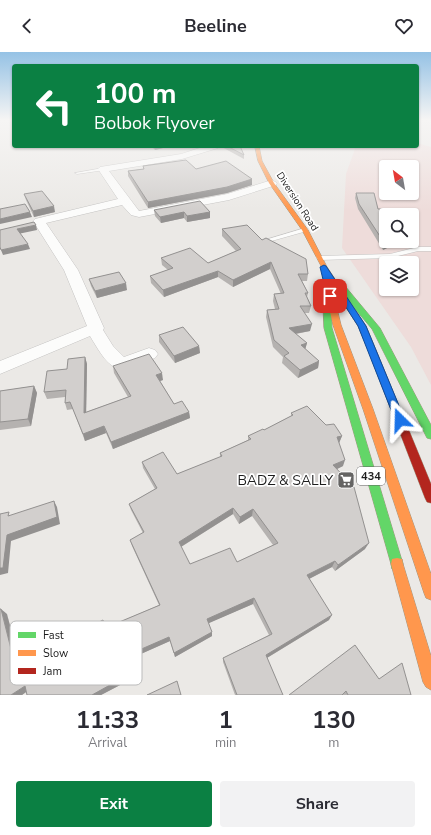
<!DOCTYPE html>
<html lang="en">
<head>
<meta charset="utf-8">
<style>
  :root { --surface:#fff; --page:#f2f2f3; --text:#2b2b33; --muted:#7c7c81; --accent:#0b8043 }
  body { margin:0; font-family:"Nunito Sans",sans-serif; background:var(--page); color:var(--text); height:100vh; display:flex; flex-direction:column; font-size:15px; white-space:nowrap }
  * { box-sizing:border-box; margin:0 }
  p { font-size:13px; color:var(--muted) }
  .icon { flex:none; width:22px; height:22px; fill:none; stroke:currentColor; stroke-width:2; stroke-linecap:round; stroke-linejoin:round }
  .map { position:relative; height:643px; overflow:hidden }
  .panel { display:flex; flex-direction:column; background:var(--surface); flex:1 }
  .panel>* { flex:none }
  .top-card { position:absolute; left:12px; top:12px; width:407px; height:84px; border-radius:4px; box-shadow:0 1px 3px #0004; background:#0b8043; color:#fff; overflow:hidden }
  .needle { width:26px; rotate:329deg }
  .fabs { position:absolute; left:379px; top:108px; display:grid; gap:8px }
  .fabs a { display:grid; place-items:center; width:40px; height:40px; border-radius:4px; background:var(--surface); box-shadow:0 1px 3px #0004; font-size:20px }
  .pin { position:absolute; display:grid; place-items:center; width:34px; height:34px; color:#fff; margin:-17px; border-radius:8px; box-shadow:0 2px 6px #0006 }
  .me { position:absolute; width:44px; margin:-22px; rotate:338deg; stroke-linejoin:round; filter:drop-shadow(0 0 3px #0008) }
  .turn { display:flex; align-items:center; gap:14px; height:84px; padding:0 16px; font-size:18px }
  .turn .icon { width:52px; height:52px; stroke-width:2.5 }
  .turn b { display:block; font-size:28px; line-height:34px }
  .eta { display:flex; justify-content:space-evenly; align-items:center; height:68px; text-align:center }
  .eta b { font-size:24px; font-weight:700; line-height:28px }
  .primary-button { display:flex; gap:8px; margin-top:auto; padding:8px 16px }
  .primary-button a { flex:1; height:46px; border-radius:4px; background:var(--accent); color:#fff; font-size:16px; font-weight:700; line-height:46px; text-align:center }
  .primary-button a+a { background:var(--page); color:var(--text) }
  header { display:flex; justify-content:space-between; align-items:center; height:52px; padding:0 16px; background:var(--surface); font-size:18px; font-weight:700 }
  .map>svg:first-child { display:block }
</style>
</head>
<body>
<header><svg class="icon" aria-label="back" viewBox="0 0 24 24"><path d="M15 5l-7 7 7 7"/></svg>Beeline<svg class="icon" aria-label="heart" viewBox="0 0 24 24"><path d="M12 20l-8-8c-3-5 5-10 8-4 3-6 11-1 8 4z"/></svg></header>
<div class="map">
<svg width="431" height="643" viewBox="0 0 431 643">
  <rect width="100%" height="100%" fill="#ebe9e6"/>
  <!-- commercial -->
  <path fill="#eedcda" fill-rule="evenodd" d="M417,91L431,95V333L411,295L342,196L346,122L356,94H417ZM386,115H412V141H386ZM386,163H412V189H386ZM386,211H412V237H386Z"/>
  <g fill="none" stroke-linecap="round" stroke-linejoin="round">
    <!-- lane casing -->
    <g stroke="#c4c3c2" stroke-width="1">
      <g id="lane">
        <path d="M103,116H105V118L77,122L75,121Z"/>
        <path d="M305,176L308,178L307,179L268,190L265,188Z"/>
        <path d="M418,195H431V199H418L390,206L319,208L316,206L319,204L390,202Z"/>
      </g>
    </g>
    <!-- street casing -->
    <g stroke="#c4c3c2" stroke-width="1">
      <path id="street" d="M206,94H219L218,96L182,107L109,119L139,159L227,142L272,128L277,131L276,133L229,148L139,165L131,163L122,153L46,171L78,218L104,276L103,278L113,294L124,305L149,296L155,298L158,302L155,306C115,321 113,323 90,284L0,322V309L87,274L64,218L33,169L35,167L118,147L98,117L100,115L181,102Z"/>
    </g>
    <!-- fast casing -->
    <g stroke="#a19682" stroke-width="1">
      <g id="fast">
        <path d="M339,234H345L380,276L431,373V387L427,386L372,277L339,238Z"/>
        <path d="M323,244H326L330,246L332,276L403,512L402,517L397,518L392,517L391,512L324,276Z"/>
      </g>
    </g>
    <!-- slow casing -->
    <g stroke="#a19682" stroke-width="1">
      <g id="slow">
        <path d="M255,94H259L262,109L274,131L308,178L327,215L366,274L376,298L372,301L369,300L358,274L331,232L341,273L373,357L431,522V548L426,546L424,541L363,357L333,273L323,229L328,227L302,178L269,131L258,109Z"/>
        <path d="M397,506L402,507L403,512L431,604V638L426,635L423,630L391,512L392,507Z"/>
      </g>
    </g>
    <!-- jam casing -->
    <g stroke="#a19682" stroke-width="1">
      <path id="jam" d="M372,295L376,298L431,432V451L427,450L425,446L368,298Z"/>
    </g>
    <!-- lane -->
    <use href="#lane" fill="#fcfcfb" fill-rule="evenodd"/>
    <!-- street -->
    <use href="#street" fill="#fcfcfb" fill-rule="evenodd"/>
    <!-- fast -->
    <use href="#fast" fill="#63d668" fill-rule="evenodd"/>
    <!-- slow -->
    <use href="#slow" fill="#ff974d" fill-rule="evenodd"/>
    <!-- jam -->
    <use href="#jam" fill="#b3261e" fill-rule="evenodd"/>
  </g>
  <!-- wall -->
  <g fill="#b5b2b0" fill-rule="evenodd">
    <path d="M151,94H171L155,98Z"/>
    <path d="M220,94H240L244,103V107Z"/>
    <path d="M143,114L196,117L252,133L227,141L148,156L128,124V119L143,117Z"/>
    <path d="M356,141L386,163V179H385L389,191L387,196L383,198L358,157L355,146Z"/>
    <path d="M24,142L55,160L34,165L26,148Z"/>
    <path d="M154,158L210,160V166L187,170L184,166L161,171L155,164Z"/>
    <path d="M222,177L262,188L308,222L307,229H302L308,241L307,245L311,254L309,261H304L310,279L296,282L307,291L305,297L319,309L318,316L298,326L282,311L283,305L273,295L266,265L267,258L275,257L273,249L274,242H281L270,217L233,235L218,225L164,245L151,231L150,224L168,218L162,213L161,206L208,211L236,199L222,184Z"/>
    <path d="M89,227L127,238L97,246L91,234Z"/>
    <path d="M159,283L199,294L200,301L175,311L159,290Z"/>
    <path d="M85,305L87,312L86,360L128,345L114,321L113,314L163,328L160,329L174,352L189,360L190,366L113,397L106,381L85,389L73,357L67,358L65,351V345L47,347L44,340L67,317Z"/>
    <path d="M34,334L37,341L31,374L0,378V339Z"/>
    <path d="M291,361L326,373L342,384L339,391L343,414L337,417L365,497L335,519L332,515L309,527L329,568L267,606L283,643H235L223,610V606L269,583L253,552L208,571L212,584L175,605L170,589L116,613L122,632L101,643H27L26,640L22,643L7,562L18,606L46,589L50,594L103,568L106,576L159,553L132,494L130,488L143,481L131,458L129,452L155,437L143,416L142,410L177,422L220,405V401L248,388V384L264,378L291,364ZM233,462L239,472L252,464L273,493L237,510L190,512L181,495Z"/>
    <path d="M379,627L411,643H289Z"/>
  </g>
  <!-- shaded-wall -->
  <g fill="#939190">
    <path d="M154,94H171L155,98Z"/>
    <path d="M252,127V133L227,141L148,156V150Z"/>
    <path d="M54,154L55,160L34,165L33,159Z"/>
    <path d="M30,160L32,165L0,172V167Z"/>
    <path d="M184,160V166L161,171L160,165Z"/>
    <path d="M210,160V166L187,170V164Z"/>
    <path d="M36,173L37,178L18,182L17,177Z"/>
    <path d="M389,191L387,196L383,198L385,192Z"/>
    <path d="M28,192L30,197L3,203L1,198Z"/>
    <path d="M271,210L270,217L233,235V228Z"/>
    <path d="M218,219V225L164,245L163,238Z"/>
    <path d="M126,231L127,238L97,246L95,239Z"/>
    <path d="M312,272L310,279L288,283L289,276Z"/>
    <path d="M307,291L305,298L301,293Z"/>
    <path d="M199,294L200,301L175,311L174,304Z"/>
    <path d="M85,305L87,312L86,368L84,361Z"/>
    <path d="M319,309L318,316L298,326L300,318Z"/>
    <path d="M162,321L163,328L157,330L156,323Z"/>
    <path d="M34,334L37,341L31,374L28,367Z"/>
    <path d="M189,360L190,366L113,397L111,390Z"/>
    <path d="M104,374L106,381L85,389L83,382Z"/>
    <path d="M342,384L339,391L337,385Z"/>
    <path d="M345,408L343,414L331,420L333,413Z"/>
    <path d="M54,449L57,455L60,472L11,489L8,521L0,523V516L7,483Z"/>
    <path d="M233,456V462L179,496V490Z"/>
    <path d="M253,457L252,464L239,472L240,465Z"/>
    <path d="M369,491L365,497L335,519L338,513Z"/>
    <path d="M335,509L332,515L305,529L307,523Z"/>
    <path d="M254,546L253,552L207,572V567Z"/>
    <path d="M1,557L7,562L20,613L14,609Z"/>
    <path d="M332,563L329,568L265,607L266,603Z"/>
    <path d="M103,568L106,573L108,581L105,576Z"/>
    <path d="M212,580V584L175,605L174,601Z"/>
    <path d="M169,585L170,589L116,613L122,632L101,643H92L114,609Z"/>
    <path d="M46,589L50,594L52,600L48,596Z"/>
    <path d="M25,634L30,637L22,643H11Z"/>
  </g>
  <!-- building -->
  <g fill="#d2cfcd" stroke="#939190" fill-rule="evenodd">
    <path d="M227,94H240L244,103Z"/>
    <path d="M186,108L196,117L226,109L252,127L227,135L148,150L128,119L144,117L143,114Z"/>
    <path d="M42,139L54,154L33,159L24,142Z"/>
    <path d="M356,141H374L378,157H389L394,163H386V174H384L386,182V189H388L389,191L385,192L359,152Z"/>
    <path d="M200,149L210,160L187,164L184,160L160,165L154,158Z"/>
    <path d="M25,152L30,160L0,167V157Z"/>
    <path d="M34,170L36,173L17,177L28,192L1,198L0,195V178Z"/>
    <path d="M247,173L262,188L266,186L306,207L308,222H298L308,241H305L311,254H300L312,272L289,276L307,291L301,293L319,309L300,318L284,304L289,301L274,288L267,258L279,257L274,242L284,241L271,210L233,228L218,219L163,238L150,224L173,216L161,206L190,196L208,211L241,197L222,177Z"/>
    <path d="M119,220L126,231L95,239L89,227Z"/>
    <path d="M183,275L199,294L174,304L159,283Z"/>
    <path d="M149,302L162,321L156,323L174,352L182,349L189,360L111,390L104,374L83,382L70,350L65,351L66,338L44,340L47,319L67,317L68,307L85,305L84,361L131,344L113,314Z"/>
    <path d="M34,334L28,367L0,370V339Z"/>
    <path d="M307,354L326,373L334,372L342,384L337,385L345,408L333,413L354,435L369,491L338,513L335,509L307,523L332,563L266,603L283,643H237L223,606L272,582L254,546L207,567L212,580L174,601L169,585L114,609L119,628L92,643H27L25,634L11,643H0V557H1L14,609L46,589L48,596L103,568L105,576L160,553L130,488L144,480L129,452L157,436L142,410L163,400L177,422L222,404L220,401L251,387L248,384L263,377L264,378L293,363L291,361ZM233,456L240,465L253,457L278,491L237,510L230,496L190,512L179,490Z"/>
    <path d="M54,449L57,465L7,483L3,516H0V462L9,460L8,464Z"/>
    <path d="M355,593L379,627L402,611L411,643H348L346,639L342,643H289Z"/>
    <path d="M177,629L181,643H147Z"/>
  </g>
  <!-- sky -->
  <linearGradient id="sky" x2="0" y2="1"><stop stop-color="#95c2e5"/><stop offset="0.43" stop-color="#f6f5f4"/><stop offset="1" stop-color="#f6f5f4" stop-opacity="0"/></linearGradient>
  <rect width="431" height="158" fill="url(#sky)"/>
  <!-- route -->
  <path fill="#1a73e8" stroke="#114b97" d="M324,213L326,214L366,274L405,368L403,370H396L395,368L358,274L331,232L334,244L330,246L327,244L320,215Z"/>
  <!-- icons -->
  <defs>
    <g id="supermarket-square" transform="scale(0.9)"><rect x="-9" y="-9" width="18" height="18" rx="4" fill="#656463" stroke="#fff"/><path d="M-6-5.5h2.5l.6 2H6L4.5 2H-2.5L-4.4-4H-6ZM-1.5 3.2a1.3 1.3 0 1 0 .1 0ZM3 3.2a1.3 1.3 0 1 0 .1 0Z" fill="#fff"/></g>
  </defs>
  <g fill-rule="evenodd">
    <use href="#supermarket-square" x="346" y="428"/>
  </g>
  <g text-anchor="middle" stroke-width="3.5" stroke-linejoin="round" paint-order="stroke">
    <!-- far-street labels -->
    <g font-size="10" fill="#1d1d1d" stroke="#fff">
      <text transform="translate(298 149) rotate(57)" y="4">Diversion Road</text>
    </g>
    <!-- shield labels -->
    <rect fill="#fff" stroke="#616161" stroke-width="1" x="357" y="415" width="28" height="18" rx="3"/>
    <g font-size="11" font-weight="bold" fill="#1d1d1d">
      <text x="371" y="428">434</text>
    </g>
    <!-- near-poi labels -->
    <g font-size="14" fill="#1d1d1d" stroke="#fff" text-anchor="end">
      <text x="333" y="433">BADZ &amp; SALLY</text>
    </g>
  </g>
  <!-- legend -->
  <rect x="10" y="569" width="132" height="64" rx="6" fill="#fff" stroke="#bbb" stroke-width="1"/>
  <rect x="18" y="580" width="18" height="6" fill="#63d668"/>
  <rect x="18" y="598" width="18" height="6" fill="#ff974d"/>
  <rect x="18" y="616" width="18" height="6" fill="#b3261e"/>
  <g font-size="11" fill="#1d1d1d">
    <text x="43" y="587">Fast</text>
    <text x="43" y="605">Slow</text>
    <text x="43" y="623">Jam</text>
  </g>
</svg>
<div class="fabs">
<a><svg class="needle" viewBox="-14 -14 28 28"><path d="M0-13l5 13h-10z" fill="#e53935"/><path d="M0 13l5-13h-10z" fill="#7c7c81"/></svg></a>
<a><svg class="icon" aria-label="search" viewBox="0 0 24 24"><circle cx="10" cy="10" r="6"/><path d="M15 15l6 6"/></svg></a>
<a><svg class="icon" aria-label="layers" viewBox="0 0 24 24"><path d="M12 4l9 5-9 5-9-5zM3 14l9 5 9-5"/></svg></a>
</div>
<div class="pin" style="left:330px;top:244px;background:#d93025"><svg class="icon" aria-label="arrive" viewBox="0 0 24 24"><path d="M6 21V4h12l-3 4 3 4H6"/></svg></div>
<svg class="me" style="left:400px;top:368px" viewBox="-20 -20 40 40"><path d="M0-17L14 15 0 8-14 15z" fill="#1a73e8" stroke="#fff" stroke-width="4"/></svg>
<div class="top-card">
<div class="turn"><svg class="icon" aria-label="left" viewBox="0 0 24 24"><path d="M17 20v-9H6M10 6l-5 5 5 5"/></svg><div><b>100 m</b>Bolbok Flyover</div></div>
</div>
</div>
<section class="panel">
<div class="eta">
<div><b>11:33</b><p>Arrival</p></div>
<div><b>1</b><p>min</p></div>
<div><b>130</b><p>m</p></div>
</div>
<div class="primary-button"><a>Exit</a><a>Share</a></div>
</section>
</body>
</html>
